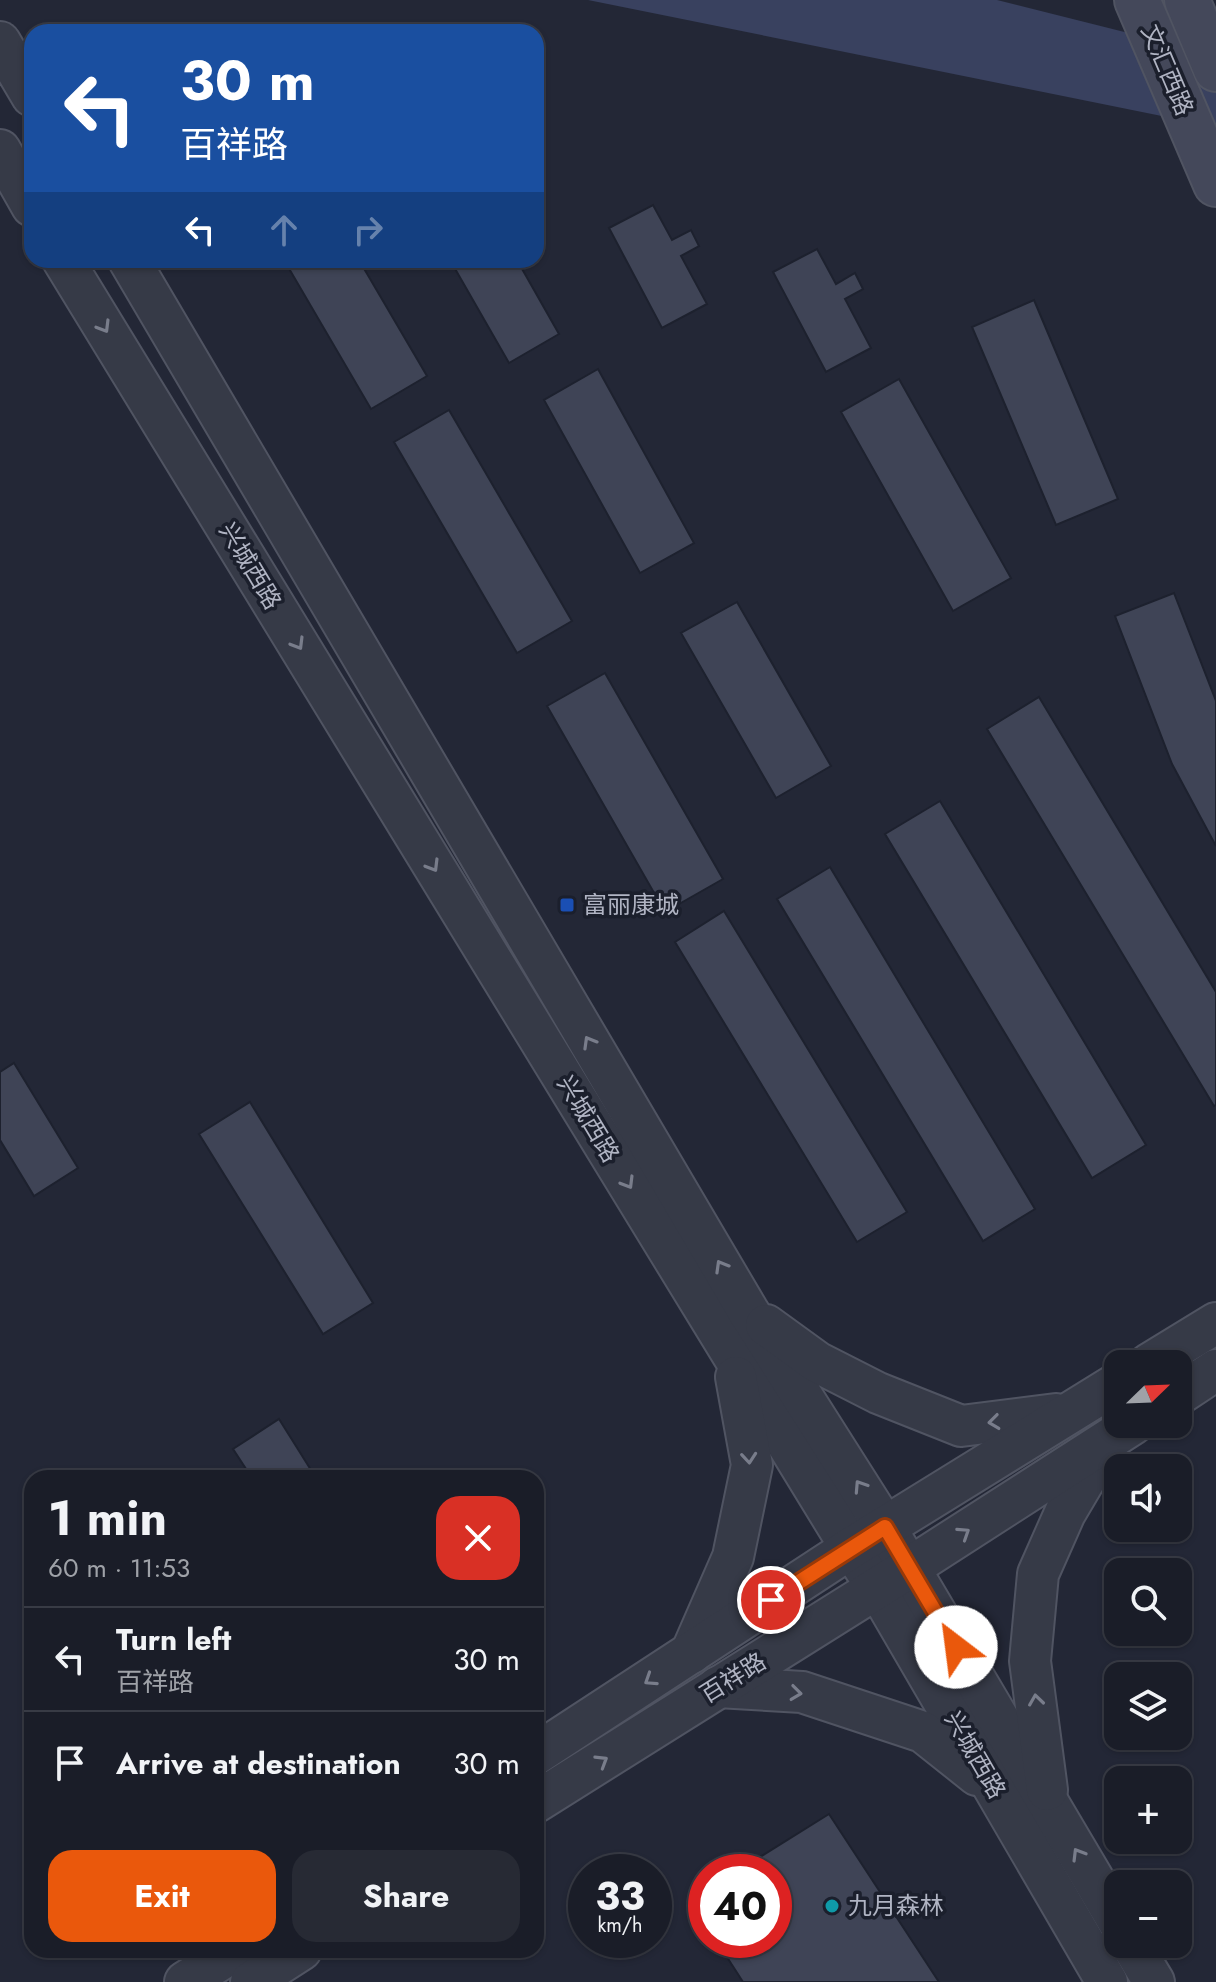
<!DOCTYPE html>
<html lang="en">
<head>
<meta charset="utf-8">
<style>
  :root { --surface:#1a1d28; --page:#272a34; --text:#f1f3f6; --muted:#9fa2a8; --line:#383b45; --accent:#ea580c }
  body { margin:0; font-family:Jost,"Noto Sans SC",sans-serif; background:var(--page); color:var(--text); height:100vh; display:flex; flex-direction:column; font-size:30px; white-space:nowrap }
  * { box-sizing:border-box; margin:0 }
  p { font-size:26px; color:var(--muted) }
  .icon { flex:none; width:44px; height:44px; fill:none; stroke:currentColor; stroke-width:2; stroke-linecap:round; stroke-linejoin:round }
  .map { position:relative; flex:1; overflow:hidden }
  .drawer { position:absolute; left:24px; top:1470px; width:520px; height:488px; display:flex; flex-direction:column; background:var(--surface); border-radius:24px; box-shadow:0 2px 6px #0004,0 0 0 2px var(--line) }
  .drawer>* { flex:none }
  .guide { position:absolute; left:24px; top:24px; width:520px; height:244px; border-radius:24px; box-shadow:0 2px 6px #0004,0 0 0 2px var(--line); background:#1a4fa0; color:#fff; overflow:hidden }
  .needle { width:52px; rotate:67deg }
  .buttons { position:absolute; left:1104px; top:1350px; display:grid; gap:16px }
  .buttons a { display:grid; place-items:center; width:88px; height:88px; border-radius:16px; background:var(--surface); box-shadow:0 2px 6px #0004,0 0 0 2px var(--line); font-size:40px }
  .speed { position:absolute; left:568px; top:1854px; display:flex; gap:16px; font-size:40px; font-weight:700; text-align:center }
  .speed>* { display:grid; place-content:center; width:104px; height:104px; border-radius:50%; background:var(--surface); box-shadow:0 2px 6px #0004,0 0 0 2px var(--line); line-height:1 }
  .speed small { font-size:20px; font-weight:400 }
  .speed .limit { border:12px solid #d22; background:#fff; color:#111 }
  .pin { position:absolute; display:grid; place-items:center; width:68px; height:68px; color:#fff; margin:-34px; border:4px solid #fff; border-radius:50%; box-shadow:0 2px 8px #0007 }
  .me { position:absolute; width:88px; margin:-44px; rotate:330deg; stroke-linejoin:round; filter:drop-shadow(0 0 6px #0008) }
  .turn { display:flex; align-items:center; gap:28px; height:168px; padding:0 24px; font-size:36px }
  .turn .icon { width:104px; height:104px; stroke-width:2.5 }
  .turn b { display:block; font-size:56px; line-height:68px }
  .lanes { display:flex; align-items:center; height:76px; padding:0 24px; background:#0003; justify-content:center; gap:40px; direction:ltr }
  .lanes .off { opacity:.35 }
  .round { display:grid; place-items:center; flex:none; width:84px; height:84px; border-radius:24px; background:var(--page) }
  .overview { display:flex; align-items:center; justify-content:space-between; height:136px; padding:0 24px }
  h1 { font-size:48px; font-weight:700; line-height:60px }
  .primary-button { display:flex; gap:16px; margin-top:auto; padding:16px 24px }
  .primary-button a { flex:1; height:92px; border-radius:24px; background:var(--accent); color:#fff; font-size:32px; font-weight:700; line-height:92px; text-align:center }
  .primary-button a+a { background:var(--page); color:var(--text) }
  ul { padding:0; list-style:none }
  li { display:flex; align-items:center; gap:24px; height:104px; padding:0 24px; border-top:2px solid var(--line) }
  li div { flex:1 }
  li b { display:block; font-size:30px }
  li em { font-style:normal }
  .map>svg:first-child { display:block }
</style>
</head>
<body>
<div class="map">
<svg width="1216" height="1982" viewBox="0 0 1216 1982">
  <rect width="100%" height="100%" fill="#232736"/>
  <!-- water -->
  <path fill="#39415f" d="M588,0H997L1216,55V127Z"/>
  <!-- building -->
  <g fill="#3f4456" stroke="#1d212e" stroke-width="2">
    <path d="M653,205L672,240L691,230L699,246L681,256L707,304L662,328L609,228Z"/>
    <path d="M817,249L836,284L855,273L863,289L845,299L871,348L826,372L773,272Z"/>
    <path d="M284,260H359L427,376L371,409Z"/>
    <path d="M450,260H517L559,334L509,363Z"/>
    <path d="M1034,300L1118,499L1056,525L972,327Z"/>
    <path d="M598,369L694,543L640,573L544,400Z"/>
    <path d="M899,379L1011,578L953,611L841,412Z"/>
    <path d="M449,410L572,621L517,653L394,442Z"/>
    <path d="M1174,593L1216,701V846L1172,764L1115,616Z"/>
    <path d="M737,602L831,766L776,798L681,633Z"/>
    <path d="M605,673L723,879L665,912L547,706Z"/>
    <path d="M1039,697L1216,992V1105L1214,1106L987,729Z"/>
    <path d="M940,801L1146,1145L1092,1178L885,834Z"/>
    <path d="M830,867L1035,1209L983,1241L777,899Z"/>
    <path d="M724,911L907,1212L857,1242L675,942Z"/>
    <path d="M14,1063L78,1168L34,1196L0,1140V1072Z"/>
    <path d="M250,1102L373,1303L323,1334L199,1134Z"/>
    <path d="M279,1419L316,1478H252L233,1449Z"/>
    <path d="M829,1814L939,1982H743L716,1940H774V1872H736Z"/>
    <path d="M706,1891V1925L690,1901Z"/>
  </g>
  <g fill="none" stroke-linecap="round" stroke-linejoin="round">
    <!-- tertiary casing -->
    <g stroke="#505462" stroke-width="44">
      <g id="tertiary">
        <path d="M0,42L32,96"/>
        <path d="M0,150L32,206"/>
        <path d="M63,260L851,1548L877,1587L1107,1982"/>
        <path d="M129,260L748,1311L885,1527L1118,1921"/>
        <path d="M766,1325L817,1362L878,1393L961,1426L1056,1414"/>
        <path d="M1149,1364L1216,1323"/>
        <path d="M1178,1395L1216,1370"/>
        <path d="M691,1653L733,1557L752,1465L736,1377"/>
        <path d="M718,1687L802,1692L923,1732L977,1775"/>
        <path d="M536,1754L851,1548L1118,1383"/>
        <path d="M1047,1790L1030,1661L1038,1574L1065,1513L1104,1447"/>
        <path d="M536,1802L909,1568L1133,1424"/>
        <path d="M1131,1944L1154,1982"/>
        <path d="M185,1982L236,1950"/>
        <path d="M251,1982L301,1950"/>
      </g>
    </g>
    <!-- secondary casing -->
    <g stroke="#505462" stroke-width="48">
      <g id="secondary">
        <path d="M1137,0L1216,184"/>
        <path d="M1187,0L1216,69"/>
      </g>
    </g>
    <!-- tertiary -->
    <use href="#tertiary" stroke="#363a47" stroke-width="40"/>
    <!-- secondary -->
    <use href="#secondary" stroke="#44485a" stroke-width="44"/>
  </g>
  <!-- one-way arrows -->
  <defs><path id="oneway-chevron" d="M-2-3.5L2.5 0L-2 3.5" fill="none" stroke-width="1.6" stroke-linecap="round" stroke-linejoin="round" transform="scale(2)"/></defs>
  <g stroke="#797d8b">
    <use href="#oneway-chevron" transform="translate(104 327) rotate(59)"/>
    <use href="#oneway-chevron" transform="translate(298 644) rotate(59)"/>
    <use href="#oneway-chevron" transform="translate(433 866) rotate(59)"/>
    <use href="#oneway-chevron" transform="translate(589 1042) rotate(-120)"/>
    <use href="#oneway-chevron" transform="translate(628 1183) rotate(59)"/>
    <use href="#oneway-chevron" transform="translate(721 1266) rotate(-120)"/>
    <use href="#oneway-chevron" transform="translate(994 1422) rotate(173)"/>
    <use href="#oneway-chevron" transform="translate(749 1458) rotate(85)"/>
    <use href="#oneway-chevron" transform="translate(860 1486) rotate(-123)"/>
    <use href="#oneway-chevron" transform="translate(964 1533) rotate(-33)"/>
    <use href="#oneway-chevron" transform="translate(650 1680) rotate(147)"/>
    <use href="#oneway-chevron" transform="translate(796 1693) rotate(7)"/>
    <use href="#oneway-chevron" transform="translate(1036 1700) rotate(-98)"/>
    <use href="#oneway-chevron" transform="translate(602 1761) rotate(-32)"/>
    <use href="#oneway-chevron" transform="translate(1078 1854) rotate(-121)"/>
  </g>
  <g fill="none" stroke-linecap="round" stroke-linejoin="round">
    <!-- route casing -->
    <g stroke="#983908" stroke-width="20">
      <path id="route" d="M771,1600L885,1527L956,1647"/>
    </g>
    <!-- route -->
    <use href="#route" stroke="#ea580c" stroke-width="14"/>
  </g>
  <!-- markers -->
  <rect fill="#1a4fb4" stroke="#1b1f2c" stroke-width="3" x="559" y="897" width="16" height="16" rx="4"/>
  <circle fill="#0f9aa8" stroke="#1b1f2c" stroke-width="3" cx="832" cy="1906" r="8"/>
  <g text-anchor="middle" stroke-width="7" stroke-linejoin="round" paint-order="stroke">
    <!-- street labels -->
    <g font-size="24" fill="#b0b4c3" stroke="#1b1f2c">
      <text transform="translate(1167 70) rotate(67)" y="8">文汇西路</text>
      <text transform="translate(250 566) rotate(59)" y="8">兴城西路</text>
      <text transform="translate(588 1119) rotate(59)" y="8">兴城西路</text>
      <text transform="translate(733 1678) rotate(-32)" y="8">百祥路</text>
      <text transform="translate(975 1755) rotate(60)" y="8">兴城西路</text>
    </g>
    <!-- poi labels -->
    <g font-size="24" fill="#b0b4c3" stroke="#1b1f2c" text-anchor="start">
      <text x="583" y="913">富丽康城</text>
      <text x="848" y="1914">九月森林</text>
    </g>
  </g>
</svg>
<div class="buttons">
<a><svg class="needle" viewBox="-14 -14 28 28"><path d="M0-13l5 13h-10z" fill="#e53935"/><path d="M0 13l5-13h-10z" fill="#9fa2a8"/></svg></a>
<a><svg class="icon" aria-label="sound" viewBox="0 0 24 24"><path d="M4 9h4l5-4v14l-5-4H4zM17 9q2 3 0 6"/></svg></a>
<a><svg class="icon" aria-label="search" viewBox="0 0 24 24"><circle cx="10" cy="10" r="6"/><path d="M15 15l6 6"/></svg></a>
<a><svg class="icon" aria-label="layers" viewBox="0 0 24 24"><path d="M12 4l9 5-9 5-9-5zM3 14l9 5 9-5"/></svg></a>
<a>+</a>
<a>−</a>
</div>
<div class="speed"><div>33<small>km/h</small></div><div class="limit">40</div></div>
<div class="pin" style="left:771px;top:1600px;background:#d93025"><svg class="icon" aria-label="arrive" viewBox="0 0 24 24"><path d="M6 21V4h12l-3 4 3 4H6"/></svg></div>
<svg class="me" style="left:956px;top:1647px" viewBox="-20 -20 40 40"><circle r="19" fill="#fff"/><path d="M0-13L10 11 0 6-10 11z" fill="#ea580c"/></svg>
<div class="guide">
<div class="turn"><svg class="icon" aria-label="left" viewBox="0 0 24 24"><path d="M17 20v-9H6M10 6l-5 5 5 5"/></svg><div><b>30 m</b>百祥路</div></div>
<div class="lanes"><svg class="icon" aria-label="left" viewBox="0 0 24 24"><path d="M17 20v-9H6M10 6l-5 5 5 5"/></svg><svg class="icon off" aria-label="ahead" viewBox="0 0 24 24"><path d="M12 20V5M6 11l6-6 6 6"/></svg><svg class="icon off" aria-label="right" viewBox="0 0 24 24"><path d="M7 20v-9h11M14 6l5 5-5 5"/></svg></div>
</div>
<section class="drawer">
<div class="overview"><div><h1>1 min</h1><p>60 m · 11:53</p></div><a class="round" style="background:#d93025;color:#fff"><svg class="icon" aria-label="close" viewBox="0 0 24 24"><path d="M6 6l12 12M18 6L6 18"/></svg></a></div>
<ul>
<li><svg class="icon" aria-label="left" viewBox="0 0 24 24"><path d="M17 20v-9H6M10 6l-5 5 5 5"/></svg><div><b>Turn left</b><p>百祥路</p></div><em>30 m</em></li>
<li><svg class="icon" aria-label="arrive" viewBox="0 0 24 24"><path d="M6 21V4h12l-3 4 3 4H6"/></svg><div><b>Arrive at destination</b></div><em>30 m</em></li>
</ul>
<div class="primary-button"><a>Exit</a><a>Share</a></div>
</section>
</div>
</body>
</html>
